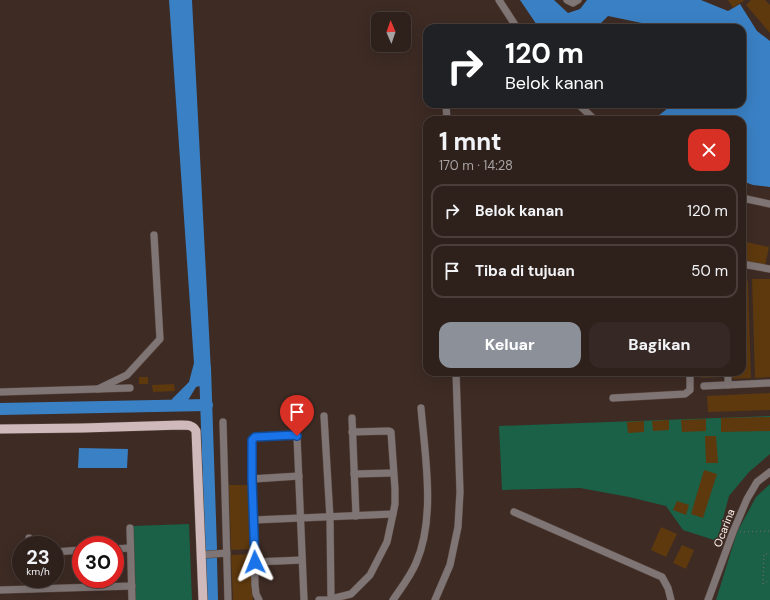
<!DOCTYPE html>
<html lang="id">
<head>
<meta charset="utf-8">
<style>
  :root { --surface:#2e201b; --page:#362824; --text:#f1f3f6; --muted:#a7a3a3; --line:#493e3a; --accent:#8c9099 }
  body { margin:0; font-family:"DM Sans",sans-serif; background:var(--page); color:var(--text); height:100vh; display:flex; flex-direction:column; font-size:15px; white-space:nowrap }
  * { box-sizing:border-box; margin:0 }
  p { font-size:13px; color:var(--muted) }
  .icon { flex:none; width:22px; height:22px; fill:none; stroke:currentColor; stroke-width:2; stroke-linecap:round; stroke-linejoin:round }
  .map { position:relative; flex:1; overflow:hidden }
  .drawer { position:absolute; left:423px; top:116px; width:323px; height:260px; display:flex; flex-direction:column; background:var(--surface); border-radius:12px; box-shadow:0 4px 16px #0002,0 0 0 1px var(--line) }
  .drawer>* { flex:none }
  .guide { position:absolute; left:423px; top:24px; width:323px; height:84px; border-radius:12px; box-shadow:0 4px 16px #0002,0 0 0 1px var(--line); background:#202124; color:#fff; overflow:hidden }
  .needle { width:26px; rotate:358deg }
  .tools { position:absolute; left:371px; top:12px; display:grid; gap:8px }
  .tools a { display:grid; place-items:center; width:40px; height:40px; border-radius:8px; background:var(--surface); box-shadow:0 4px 16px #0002,0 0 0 1px var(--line); font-size:20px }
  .speed { position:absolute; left:12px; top:536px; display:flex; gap:8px; font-size:20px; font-weight:700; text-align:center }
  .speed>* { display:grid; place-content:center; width:52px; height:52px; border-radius:50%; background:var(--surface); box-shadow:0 4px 16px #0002,0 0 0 1px var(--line); line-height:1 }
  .speed small { font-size:10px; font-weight:400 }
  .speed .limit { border:6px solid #d22; background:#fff; color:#111 }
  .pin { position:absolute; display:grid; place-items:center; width:34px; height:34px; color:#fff; margin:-41px -17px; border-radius:50% 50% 50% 0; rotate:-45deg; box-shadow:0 0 4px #0007 }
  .pin .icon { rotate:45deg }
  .me { position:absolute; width:44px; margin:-22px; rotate:358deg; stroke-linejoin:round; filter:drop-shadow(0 0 3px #0008) }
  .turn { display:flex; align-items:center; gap:14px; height:84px; padding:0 16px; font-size:18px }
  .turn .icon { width:52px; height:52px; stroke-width:2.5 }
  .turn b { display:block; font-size:28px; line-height:34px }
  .round { display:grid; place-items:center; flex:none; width:42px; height:42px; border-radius:12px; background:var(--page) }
  .overview { display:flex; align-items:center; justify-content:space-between; height:68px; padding:0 16px }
  h1 { font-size:24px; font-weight:800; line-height:30px }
  .action { display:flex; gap:8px; margin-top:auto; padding:8px 16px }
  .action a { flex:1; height:46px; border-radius:12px; background:var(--accent); color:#fff; font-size:16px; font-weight:800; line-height:46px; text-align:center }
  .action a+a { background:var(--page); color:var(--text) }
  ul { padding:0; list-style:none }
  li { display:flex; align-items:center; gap:12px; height:54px; margin:0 8px 6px; padding:0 8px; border:2px solid var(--line); border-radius:12px }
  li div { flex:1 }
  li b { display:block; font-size:15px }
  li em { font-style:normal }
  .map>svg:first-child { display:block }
</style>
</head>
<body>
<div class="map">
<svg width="770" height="600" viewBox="0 0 770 600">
  <rect width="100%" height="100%" fill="#3d2b24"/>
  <!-- green -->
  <g fill="#1a6147">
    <path d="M770,416V454L749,472L729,496L717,541L683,530L666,506L629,497L580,488L502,490L499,426Z"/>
    <path d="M770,484V600H716L737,532L756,497Z"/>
    <path d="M189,524L192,600H134L132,526Z"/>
  </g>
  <!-- water -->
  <g fill="#3a80c4">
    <path d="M169,0H192L211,372L209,384L196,387L187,402V411H174L172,399L189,382L194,363Z"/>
    <path d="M520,0H554L568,13L580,9L587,0H701L728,11L740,4L757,31L770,41V187L753,185L742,181V120H653L673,104H742V28H666L608,16L596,28H539Z"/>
    <path d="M79,448L128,449L127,468H78Z"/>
  </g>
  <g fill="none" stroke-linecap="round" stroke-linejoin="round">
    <!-- river -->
    <g stroke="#3a80c4" stroke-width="12">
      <path d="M205,368L211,549"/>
      <path d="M0,409L207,405"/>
      <path d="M211,559L212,600"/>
    </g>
  </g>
  <!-- building -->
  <g fill="#5e390e">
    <path d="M728,0H745L733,8Z"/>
    <path d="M751,0H765L770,5V33L746,5Z"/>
    <path d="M742,241L769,247L765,266L742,260Z"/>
    <path d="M752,279H770V377L755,378Z"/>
    <path d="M742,281H748L751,378L733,379L732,372H742Z"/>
    <path d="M701,372H721L722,377L701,378Z"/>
    <rect x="139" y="377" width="9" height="7"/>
    <path d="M174,384L175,391L153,392L152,385Z"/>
    <path d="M770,393V410L708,412L707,396Z"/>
    <path d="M770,417V431L721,432V418Z"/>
    <path d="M706,419V431L682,432L681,420Z"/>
    <path d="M669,420V430L653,431L652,421Z"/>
    <path d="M644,421V432L628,433L627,422Z"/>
    <path d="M705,436H716L718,463H706Z"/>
    <path d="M704,470L717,474L703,518L691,514Z"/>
    <path d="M229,485H249L251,549L231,550Z"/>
    <path d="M677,501L689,505L686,515L673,510Z"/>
    <path d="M661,527L677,534L666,557L651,550Z"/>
    <path d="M682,545L694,550L686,569L673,563Z"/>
    <path d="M251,554L253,600H233L231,555Z"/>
  </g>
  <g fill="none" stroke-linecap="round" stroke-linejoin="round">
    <!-- minor casing -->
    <g stroke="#584740" stroke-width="8">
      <g id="minor">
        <path d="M499,0L517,28"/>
        <path d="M567,0L573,3L578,0"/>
        <path d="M446,104L447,120"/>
        <path d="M578,104L595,120"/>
        <path d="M742,198L770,204"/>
        <path d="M742,264L770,269"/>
        <path d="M728,372V385"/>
        <path d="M704,386L770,383"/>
        <path d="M98,389L127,375L160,339L154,235"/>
        <path d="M0,392L130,388"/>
        <path d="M613,398L685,394L690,390V372"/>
        <path d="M324,416L330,518L331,599L351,594L370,575L387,542L393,514"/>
        <path d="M352,418L356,516"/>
        <path d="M223,422L228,600"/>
        <path d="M354,474L393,473"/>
        <path d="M252,479L299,476"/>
        <path d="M514,512L662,577L668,588L671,600"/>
        <path d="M253,520L393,514L395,504V489L391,432L389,431L352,432"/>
        <path d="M130,528L132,600"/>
        <path d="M29,538V545"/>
        <path d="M115,549L130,548"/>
        <path d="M55,552L81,550"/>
        <path d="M201,555L227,553"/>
        <path d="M255,562L302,560"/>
        <path d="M32,579V589"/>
        <path d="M0,590L132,586"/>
        <path d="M259,600L256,594L255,585L252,479V440L255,437L295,435L297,436L304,600"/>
        <path d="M319,600H331"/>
        <path d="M393,600C401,588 410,577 416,563C436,518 425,456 421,408"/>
        <path d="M435,600L450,565L458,527L460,492L456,372"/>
        <path d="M708,600L733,532L747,499L757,482L770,472"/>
      </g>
    </g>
    <!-- major casing -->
    <g stroke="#584740" stroke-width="10">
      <path id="major" d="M0,429L83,428L181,425C188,425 193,425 196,431L203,600"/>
    </g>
    <!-- path -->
    <g stroke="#7c6c65" stroke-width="1" stroke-dasharray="1 3" stroke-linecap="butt">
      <path d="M740,532L770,531"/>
      <path d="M763,584L764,554L770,553"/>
      <path d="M763,584L770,580"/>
    </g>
    <!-- minor -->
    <use href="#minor" stroke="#7f7575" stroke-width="7"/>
    <!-- major -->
    <use href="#major" stroke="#cfb9ba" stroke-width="9"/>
  </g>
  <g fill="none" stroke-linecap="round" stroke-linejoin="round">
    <!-- route casing -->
    <g stroke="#114b97" stroke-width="10">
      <path id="route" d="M255,562L252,479V440L255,437L295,435L297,436"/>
    </g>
    <!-- route -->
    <use href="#route" stroke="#1a73e8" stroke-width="7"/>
  </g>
  <g text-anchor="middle" stroke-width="3" stroke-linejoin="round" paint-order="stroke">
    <!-- street labels -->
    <g font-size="11" fill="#fcf0eb" stroke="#3d2b24">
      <text transform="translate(724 528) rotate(-69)" y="4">Ocarina</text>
    </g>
  </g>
</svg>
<div class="tools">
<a><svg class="needle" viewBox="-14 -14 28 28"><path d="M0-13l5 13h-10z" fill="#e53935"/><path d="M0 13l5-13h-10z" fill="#a7a3a3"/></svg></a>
</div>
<div class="speed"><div>23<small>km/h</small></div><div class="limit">30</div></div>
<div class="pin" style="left:297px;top:436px;background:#d93025"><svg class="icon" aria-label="arrive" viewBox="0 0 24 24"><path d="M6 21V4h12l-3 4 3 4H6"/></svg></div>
<svg class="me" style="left:255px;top:562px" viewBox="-20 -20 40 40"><path d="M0-17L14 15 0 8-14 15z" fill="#1a73e8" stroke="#fff" stroke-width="4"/></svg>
<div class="guide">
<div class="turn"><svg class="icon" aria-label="right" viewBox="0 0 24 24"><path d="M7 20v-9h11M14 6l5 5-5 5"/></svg><div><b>120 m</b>Belok kanan</div></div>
</div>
<section class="drawer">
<div class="overview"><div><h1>1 mnt</h1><p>170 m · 14:28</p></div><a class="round" style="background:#d93025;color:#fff"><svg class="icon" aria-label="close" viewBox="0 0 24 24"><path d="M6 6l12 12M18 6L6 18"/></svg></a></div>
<ul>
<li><svg class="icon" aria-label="right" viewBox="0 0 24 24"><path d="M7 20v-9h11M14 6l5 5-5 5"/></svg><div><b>Belok kanan</b></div><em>120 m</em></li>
<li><svg class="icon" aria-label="arrive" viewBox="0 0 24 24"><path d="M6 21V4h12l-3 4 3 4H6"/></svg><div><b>Tiba di tujuan</b></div><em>50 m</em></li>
</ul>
<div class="action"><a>Keluar</a><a>Bagikan</a></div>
</section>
</div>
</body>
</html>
